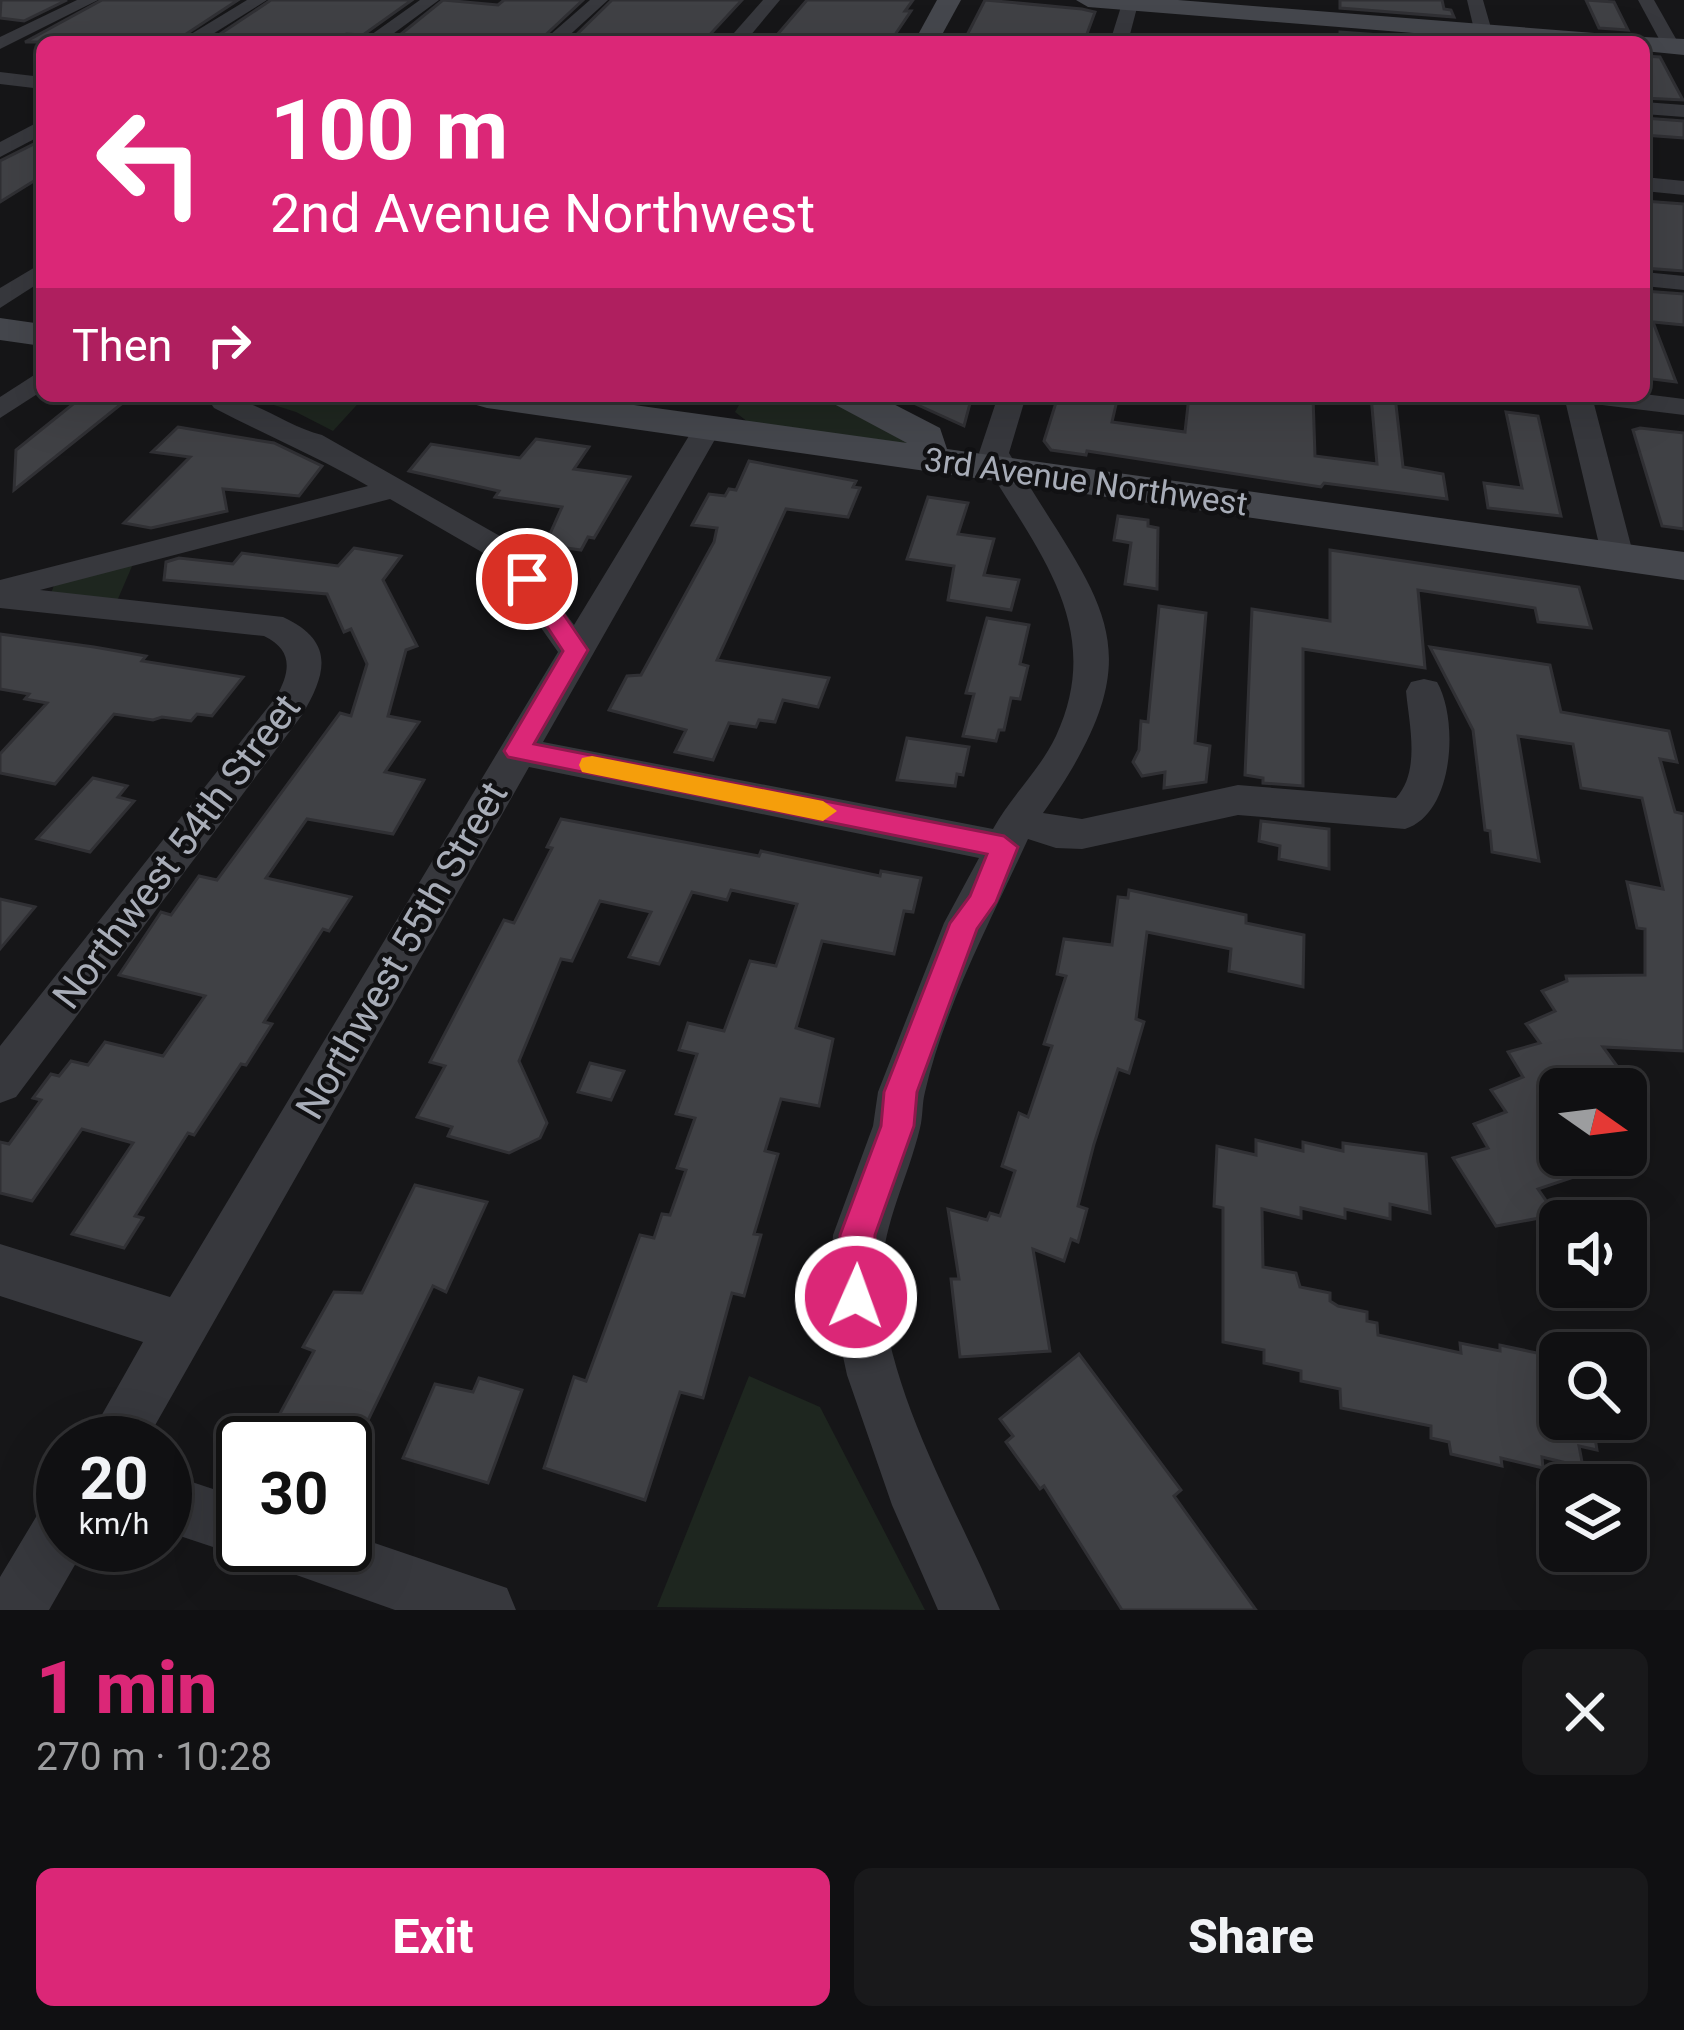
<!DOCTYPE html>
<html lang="en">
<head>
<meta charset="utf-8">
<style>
  :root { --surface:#101012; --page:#19191b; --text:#f1f3f6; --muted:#9c9d9f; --line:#303032; --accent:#db2777 }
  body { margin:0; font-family:Roboto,sans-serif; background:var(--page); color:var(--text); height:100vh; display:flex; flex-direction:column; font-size:45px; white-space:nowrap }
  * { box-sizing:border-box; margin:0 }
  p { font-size:39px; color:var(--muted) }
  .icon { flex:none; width:66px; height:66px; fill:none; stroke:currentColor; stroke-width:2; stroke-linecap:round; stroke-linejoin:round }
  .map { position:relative; height:1610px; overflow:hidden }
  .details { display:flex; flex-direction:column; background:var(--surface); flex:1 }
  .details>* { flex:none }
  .guide { position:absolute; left:36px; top:36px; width:1614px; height:366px; border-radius:18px; box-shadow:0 12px 48px #0002,0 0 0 3px var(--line); background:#db2777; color:#fff; overflow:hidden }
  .needle { width:78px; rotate:104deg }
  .controls { position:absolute; left:1539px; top:1068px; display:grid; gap:24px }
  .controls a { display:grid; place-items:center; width:108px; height:108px; border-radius:18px; background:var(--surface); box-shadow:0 12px 48px #0002,0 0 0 3px var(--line); font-size:60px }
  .speed { position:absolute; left:36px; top:1416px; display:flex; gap:24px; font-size:60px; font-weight:700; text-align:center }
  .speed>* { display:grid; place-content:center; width:156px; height:156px; border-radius:50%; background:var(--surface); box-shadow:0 12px 48px #0002,0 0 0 3px var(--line); line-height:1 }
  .speed small { font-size:30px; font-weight:400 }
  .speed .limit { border:6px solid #111; border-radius:18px; background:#fff; color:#111 }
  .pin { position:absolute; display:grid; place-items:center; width:102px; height:102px; color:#fff; margin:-51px; border:6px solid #fff; border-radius:50%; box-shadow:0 3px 12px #0007 }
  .me { position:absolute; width:132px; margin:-66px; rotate:2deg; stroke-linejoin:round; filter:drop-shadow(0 0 9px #0008) }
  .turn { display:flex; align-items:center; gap:42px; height:252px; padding:0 36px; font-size:54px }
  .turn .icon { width:156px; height:156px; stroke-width:2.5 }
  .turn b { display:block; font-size:84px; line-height:102px }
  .then { display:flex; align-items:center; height:114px; padding:0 36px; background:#0003; gap:24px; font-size:45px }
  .round { display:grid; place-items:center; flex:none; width:126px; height:126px; border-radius:18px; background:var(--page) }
  .overview { display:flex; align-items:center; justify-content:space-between; height:204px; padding:0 36px }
  h1 { font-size:72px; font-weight:800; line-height:90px; color:var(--accent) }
  .button { display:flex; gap:24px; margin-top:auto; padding:24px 36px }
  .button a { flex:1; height:138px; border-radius:18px; background:var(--accent); color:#fff; font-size:48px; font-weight:800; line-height:138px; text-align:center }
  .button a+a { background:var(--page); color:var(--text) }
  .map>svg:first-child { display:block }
</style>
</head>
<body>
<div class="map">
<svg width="1684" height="1610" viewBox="0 0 1684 1610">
  <rect width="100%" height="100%" fill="#161618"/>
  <!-- green -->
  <g fill="#1e261f">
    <path d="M245,396H365L333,431L296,412Z"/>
    <path d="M744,396H828L909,427L918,445L748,422L735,412Z"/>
    <path d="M133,564L117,601L51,593L55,583Z"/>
    <path d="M749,1376L820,1407L925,1610L657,1607Z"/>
  </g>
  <!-- building -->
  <g fill="#404145" stroke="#303034" stroke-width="3">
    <path d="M1,0H67L24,21L0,18Z"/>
    <path d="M102,0H238L174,42H25Z"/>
    <path d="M271,0H412L363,35L347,34V42H208Z"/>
    <path d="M443,0L498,5L504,0H583L538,42L396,38Z"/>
    <path d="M612,0H742L703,42H569Z"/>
    <path d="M807,0H913L905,11H911L890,42H771Z"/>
    <path d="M985,0L1082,9L1095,12L1084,42L965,39Z"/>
    <path d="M1340,0H1442L1444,9L1451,10L1454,17L1340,8Z"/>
    <path d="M1586,0L1614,2L1628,30L1599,28Z"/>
    <path d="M1340,32L1460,41V42H1340Z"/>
    <path d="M1644,56L1660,57L1683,100L1644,98Z"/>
    <path d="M1644,118L1684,121V138L1644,135Z"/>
    <path d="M42,140V176L0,202V161Z"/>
    <path d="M1644,201L1684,204V271L1644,268Z"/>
    <path d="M1644,291L1684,294V325L1653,322L1676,382L1644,378Z"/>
    <path d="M83,396L125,401L14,490L16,450Z"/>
    <path d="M898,396H972L964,426Z"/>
    <path d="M1058,396H1118L1112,422L1185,432L1189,396H1313L1315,456L1377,464L1371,396H1395L1403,467L1443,474L1447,499L1324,483L1321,487L1087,451L1086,455L1051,450L1044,441Z"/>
    <path d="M1506,412L1538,416L1561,516L1488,508L1484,483L1522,488Z"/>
    <path d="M178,427L274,443L322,466L299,496L223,489L227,511L151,528L124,523L190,457L152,452Z"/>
    <path d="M1640,428L1684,433V529L1662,526L1633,430Z"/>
    <path d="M536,439L589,447L574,469L630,477L594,538L588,537L581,550L545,545L562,507L495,497L499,491L409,471L431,444L520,458Z"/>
    <path d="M749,461L856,481L853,487L860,488L848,517L786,509L717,660L829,678L818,707L783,700L775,722L759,720L756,727L729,723L713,760L675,752L686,730L609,710L627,676L641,675L714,542L717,528L692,525L709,494L725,496L729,489L736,490Z"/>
    <path d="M928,497L968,503L958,534L994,539L984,575L1019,580L1011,610L948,600L954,566L907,559Z"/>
    <path d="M1118,516L1148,520V526L1158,528L1157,589L1125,584L1131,543L1114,540Z"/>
    <path d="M354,548L401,556L383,580L417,646L406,650L388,716L419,722L385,772L424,780L393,834L307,819L266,878L351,897L329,931L323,929L264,1022L272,1024L246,1065L241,1064L194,1135L188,1133L135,1216L143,1218L124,1248L72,1234L133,1143L82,1129L32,1201L0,1193V1142L9,1144L41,1100L33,1098L51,1074L59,1076L71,1061L88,1065L105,1042L163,1056L205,996L119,975L161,912L171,915L199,876L217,880L340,713L351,716L367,664L351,629L344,632L327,594L164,580L166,562L179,558L233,564L242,553L338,566Z"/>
    <path d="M1330,550L1579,587L1591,628L1538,622L1535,608L1418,590L1425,668L1303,649V786L1263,783V778L1245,775L1252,609L1330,621Z"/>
    <path d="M1159,606L1206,613L1195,743L1210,746L1206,782L1164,788L1165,772L1142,776L1133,762L1139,750L1141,721L1148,722Z"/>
    <path d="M987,618L1029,625L1020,664L1028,666L1020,699L1011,698L1004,730H999L996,741L963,736L974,694L966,693Z"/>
    <path d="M0,634L94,647L146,656L142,661L243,677L212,716L197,714L191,721L162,717L153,720L114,714L55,784L0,773V754L47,703L25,699L29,694L0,689Z"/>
    <path d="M1430,647L1550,665L1561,712L1669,731L1677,762L1660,759L1675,812L1684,814V1051L1603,1047L1617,1066L1586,1076L1594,1089H1560V1157L1574,1177L1538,1189L1556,1215L1496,1226L1453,1158L1488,1148L1474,1124L1506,1112L1491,1090L1523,1077L1508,1052L1540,1043L1526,1024L1555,1011L1542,991L1567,981L1566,976L1645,975V929L1637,928L1627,882L1663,889L1642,798L1581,788L1573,744L1518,736L1539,861L1492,852L1490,831L1485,830L1473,730Z"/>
    <path d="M907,738L969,747L963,775L957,774L955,786L897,780Z"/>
    <path d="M93,778L127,786L118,797L134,801L90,852L37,839Z"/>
    <path d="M561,819L759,856L761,851L880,876L881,871L921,878L913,912L904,911L894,954L822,941L796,1028L833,1039L819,1106L781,1099L765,1151L778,1154L754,1234L761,1235L744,1296L732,1293L703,1398L680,1392L645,1500L544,1468L574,1377L586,1381L640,1235L654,1238L662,1214L670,1215L686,1170L677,1168L695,1118L676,1114L697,1054L679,1050L688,1023L724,1031L750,961L776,966L797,904L731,890L727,900L692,892L659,964L629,957L651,912L600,901L572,961L561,959L519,1061L547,1123L540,1138L509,1153L448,1136L452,1127L417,1117L445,1066L430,1062L504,920L514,923L552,848L547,847Z"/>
    <path d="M1261,821L1329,829V869L1279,859L1280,846L1259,841Z"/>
    <path d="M1129,890L1246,915V923L1304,935L1303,987L1229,971L1231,949L1147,932L1136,1019L1144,1022L1129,1073L1118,1069L1094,1144L1078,1206L1087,1209L1078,1242L1071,1239L1064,1261L1033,1249L1050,1351L960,1357L951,1279H959L948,1209L987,1220L990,1213L1000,1216L1015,1171L1002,1166L1019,1113L1028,1117L1052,1046L1044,1044L1066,976L1057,974L1064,939L1112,945L1118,897L1128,898Z"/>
    <path d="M0,899L35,907L0,949Z"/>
    <path d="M590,1063L624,1071L611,1100L578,1092Z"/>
    <path d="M1256,1140L1303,1151V1142L1343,1151V1143L1426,1154L1430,1213L1390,1204V1219L1345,1209V1218L1301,1208V1218L1262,1209L1263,1267L1296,1273L1300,1287L1330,1293V1301L1338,1306L1367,1312V1321L1377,1323L1378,1335L1461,1353L1460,1343L1500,1351V1345L1560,1358V1419H1592L1597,1450L1579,1446L1583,1467L1542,1457L1543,1468L1501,1458L1502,1466L1451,1454L1449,1442L1431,1438V1426L1341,1408L1340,1389L1301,1381V1371L1264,1363V1350L1223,1342V1208L1214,1206L1217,1146L1256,1155Z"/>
    <path d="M415,1185L487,1202L446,1292L433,1286L357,1443H264L314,1351L303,1347L334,1292L362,1293Z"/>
    <path d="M1079,1354L1181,1490L1174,1496L1256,1610H1122L1044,1486L1040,1489L1006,1442L1013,1436L1000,1419Z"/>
    <path d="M479,1378L522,1390L488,1483L403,1458L435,1384L473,1392Z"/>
  </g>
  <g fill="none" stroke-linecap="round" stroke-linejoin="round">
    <!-- street -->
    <g fill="#37383d" fill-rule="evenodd">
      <path d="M77,0H98L0,49V37Z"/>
      <path d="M247,0H267L200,42H178Z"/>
      <path d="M420,0H439L382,42H361Z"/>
      <path d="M590,0H608L562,42H542Z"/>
      <path d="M763,0H780L745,42H726Z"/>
      <path d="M1123,0H1139L1128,42H1110Z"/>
      <path d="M1467,0H1483L1495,42H1477Z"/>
      <path d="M1638,0H1654L1680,46L1677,50H1665Z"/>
      <path d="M0,72L42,77V89L0,84Z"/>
      <path d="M1644,102L1684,105V117L1644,114Z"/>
      <path d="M42,120V135L0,157V142Z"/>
      <path d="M1644,177L1684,181V195L1644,191Z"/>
      <path d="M42,263V281L0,308V288Z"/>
      <path d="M1644,272L1684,276V290L1644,286Z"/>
      <path d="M42,370V391L0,418V397Z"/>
      <path d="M1644,394L1684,399V415L1594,404L1634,557L1618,567L1602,557L1564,396Z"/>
      <path d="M214,396C252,396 285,426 322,435L514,544L574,625L698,421H718L722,427L543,742L993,829C1011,796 1040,770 1056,736C1108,624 1032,545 979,453L998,396H1026L1009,453C1101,607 1162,644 1043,813L1082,819L1238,785L1396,798C1421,771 1409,724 1406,691L1411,682L1424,679L1437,682C1459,720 1454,814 1405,829L1238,815L1082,849L1056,848L1028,839C992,918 944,1008 925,1092C922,1103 923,1116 920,1128C906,1186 877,1233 882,1295C892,1402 959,1512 1000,1610H938L892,1505L847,1375L830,1296L833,1235L873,1126L878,1092L944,923L979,858L529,767L145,1443H86L143,1342L0,1296V1244L170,1297L558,652L492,558L390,499L40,590L283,617C335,641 327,673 302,715L16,1097L0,1103V1046L276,697C291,671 293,650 264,636L0,608V580L368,486C318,457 266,435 214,408L210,402Z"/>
      <path d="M165,1473L243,1499V1545H345V1533L507,1588L516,1610H395L271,1566L264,1549L243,1557L165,1531Z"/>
      <path d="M63,1499V1545H85L84,1549L49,1610H0V1577L42,1507Z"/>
    </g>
    <!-- secondary -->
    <g fill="#45474d" fill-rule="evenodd">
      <path d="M937,0H961L938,42H914Z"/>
      <path d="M1076,0H1178L1620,35L1632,42H1527L1088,7Z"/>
      <path d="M1644,37L1684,39V55L1644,51V42H1633Z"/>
      <path d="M0,318L42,324V346L0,340Z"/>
      <path d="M468,396H569L907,443L834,404L829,396H878L940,428L947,449L1684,552V580L487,408L473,404Z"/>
    </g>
  </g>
  <!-- route -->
  <path fill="#db2777" stroke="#8e194d" stroke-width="3" d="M527,571L536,574L588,650L534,744L1004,836L1018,847L996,902L977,929L917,1092L914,1126L875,1235L874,1297L869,1310L856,1315L843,1310L838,1297L840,1235L881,1126L884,1092L950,923L970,896L987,854L508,757L504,751L563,651L516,579Z"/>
  <!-- slow -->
  <path fill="#f59e0b" d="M592,756L823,801L837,811L823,821L582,772L579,765L582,758Z"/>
  <g text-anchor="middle" stroke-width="9" stroke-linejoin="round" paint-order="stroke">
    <!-- far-street labels -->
    <g font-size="33" fill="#a8adb8" stroke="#111113">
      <text transform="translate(1086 481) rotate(8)" y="12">3rd Avenue Northwest</text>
    </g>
    <!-- street labels -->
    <g font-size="39" fill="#a8adb8" stroke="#111113">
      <text transform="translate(176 851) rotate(-53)" y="14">Northwest 54th Street</text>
      <text transform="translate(401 950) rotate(-60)" y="14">Northwest 55th Street</text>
    </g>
  </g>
</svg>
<div class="controls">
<a><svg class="needle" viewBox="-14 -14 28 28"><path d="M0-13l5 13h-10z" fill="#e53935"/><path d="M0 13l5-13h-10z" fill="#9c9d9f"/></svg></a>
<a><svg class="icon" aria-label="sound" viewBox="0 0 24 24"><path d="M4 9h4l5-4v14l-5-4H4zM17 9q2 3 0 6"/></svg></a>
<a><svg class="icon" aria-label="search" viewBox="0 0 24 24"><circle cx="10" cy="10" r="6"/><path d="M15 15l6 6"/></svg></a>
<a><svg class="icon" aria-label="layers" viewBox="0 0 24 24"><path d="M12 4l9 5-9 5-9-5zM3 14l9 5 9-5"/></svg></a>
</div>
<div class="speed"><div>20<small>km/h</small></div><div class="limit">30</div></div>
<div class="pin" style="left:527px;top:579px;background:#d93025"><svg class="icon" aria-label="arrive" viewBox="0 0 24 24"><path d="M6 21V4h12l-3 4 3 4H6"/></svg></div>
<svg class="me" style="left:856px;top:1297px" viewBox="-20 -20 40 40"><circle r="17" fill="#db2777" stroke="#fff" stroke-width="3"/><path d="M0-11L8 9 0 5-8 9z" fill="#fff"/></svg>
<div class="guide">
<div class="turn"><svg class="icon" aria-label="left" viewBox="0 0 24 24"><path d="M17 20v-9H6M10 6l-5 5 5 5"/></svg><div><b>100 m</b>2nd Avenue Northwest</div></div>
<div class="then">Then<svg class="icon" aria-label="right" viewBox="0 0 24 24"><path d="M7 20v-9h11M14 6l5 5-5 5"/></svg></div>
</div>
</div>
<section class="details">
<div class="overview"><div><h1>1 min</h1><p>270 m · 10:28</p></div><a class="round"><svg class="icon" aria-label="close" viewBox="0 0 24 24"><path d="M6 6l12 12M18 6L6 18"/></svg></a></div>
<div class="button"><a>Exit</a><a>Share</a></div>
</section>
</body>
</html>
